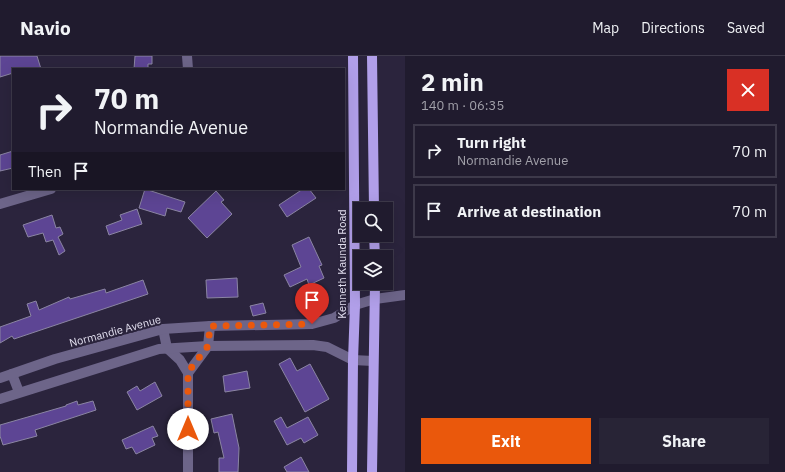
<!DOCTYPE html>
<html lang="en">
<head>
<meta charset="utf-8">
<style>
  :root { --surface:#201b2e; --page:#282436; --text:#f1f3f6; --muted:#a2a1aa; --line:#3d394a; --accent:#ea580c }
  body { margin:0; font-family:"IBM Plex Sans",sans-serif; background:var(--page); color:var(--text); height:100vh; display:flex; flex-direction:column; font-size:15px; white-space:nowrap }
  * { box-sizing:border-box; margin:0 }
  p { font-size:13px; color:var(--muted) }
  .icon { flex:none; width:22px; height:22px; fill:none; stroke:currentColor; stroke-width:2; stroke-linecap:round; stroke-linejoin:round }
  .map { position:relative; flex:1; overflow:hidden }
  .drawer { display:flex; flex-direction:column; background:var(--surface); width:380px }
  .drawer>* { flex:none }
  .guide { position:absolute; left:12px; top:12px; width:333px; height:122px; border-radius:0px; box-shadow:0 4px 16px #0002,0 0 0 1px var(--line); background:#201b2e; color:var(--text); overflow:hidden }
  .buttons { position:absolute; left:353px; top:146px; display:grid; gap:8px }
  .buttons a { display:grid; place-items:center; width:40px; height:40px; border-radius:0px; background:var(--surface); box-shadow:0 4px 16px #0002,0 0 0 1px var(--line); font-size:20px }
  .pin { position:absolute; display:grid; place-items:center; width:34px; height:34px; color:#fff; margin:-41px -17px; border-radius:50% 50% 50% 0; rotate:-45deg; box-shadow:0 0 4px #0007 }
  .pin .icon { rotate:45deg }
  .me { position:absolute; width:44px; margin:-22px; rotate:0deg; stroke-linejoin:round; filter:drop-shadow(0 0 3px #0008) }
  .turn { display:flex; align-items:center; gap:14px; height:84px; padding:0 16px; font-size:18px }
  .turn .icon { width:52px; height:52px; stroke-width:2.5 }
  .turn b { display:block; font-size:28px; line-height:34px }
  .then { display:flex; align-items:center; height:38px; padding:0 16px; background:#0003; gap:8px; font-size:15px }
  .round { display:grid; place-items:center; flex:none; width:42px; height:42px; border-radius:0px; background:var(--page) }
  .overview { display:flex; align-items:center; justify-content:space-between; height:68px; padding:0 16px }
  h1 { font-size:24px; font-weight:800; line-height:30px }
  .button { display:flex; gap:8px; margin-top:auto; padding:8px 16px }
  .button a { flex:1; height:46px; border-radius:0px; background:var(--accent); color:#fff; font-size:16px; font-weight:800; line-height:46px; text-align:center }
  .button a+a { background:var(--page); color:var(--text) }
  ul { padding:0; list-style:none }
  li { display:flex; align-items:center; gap:12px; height:54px; margin:0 8px 6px; padding:0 8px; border:2px solid var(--line); border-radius:0px }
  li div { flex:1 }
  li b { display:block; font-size:15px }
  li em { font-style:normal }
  header { display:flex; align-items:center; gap:24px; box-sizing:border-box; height:56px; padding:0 20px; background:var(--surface); border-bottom:1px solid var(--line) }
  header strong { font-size:19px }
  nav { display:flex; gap:22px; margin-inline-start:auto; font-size:14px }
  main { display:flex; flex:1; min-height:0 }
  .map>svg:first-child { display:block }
</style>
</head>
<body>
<header>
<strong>Navio</strong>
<nav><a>Map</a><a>Directions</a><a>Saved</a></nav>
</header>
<main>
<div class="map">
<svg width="405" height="416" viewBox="0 0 405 416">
  <rect width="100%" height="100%" fill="#2b243d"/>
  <!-- building -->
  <g fill="#5d4594" stroke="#8b85a3">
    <path d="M0,0H37L41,13H13V17L0,21Z"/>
    <path d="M135,0H152V8H148V13H134Z"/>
    <path d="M13,95V112L0,115V99Z"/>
    <path d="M145,133L185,146L181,156L167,152L165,160L139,152Z"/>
    <path d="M303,133H309L316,142L287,161L279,149Z"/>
    <path d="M216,135L224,144L221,146L232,158L207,182L188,162Z"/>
    <path d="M137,153L142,168L109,179L106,170L122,164L120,159Z"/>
    <path d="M52,159L56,172L60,171L63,178L58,181L65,195L59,199L53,184L46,186L43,177L28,181L23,169Z"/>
    <path d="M309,181L322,209L319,210L324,222L309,229L307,223L290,231L284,219L301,211L292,189Z"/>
    <path d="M237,222L238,241L207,242L206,224Z"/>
    <path d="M143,224L148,238L14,283L12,280L0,287V271L31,260L27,248L36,245L39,254L69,241L70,243L105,233L106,237Z"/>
    <path d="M263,247L266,257L253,260L250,250Z"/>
    <path d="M290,302L297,315L310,308L329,343L305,356L279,308Z"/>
    <path d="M247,315L250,332L225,336L223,320Z"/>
    <path d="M155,326L162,340L137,354L127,336L137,330L140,335Z"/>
    <path d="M77,345L78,349L93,345L96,354L35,374L37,380L3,389L0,380V369L66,350V349Z"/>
    <path d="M232,358L239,392L238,416H219V402H224L218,376L214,377L211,363Z"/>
    <path d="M281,361L287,372L308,361L318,379L304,387L301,382L287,389L274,365Z"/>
    <path d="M153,370L158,380L152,382L155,389L136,398L132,391L126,393L122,384Z"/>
    <path d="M301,401L309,416H287L284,411Z"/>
  </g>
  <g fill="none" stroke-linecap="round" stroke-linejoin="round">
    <!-- minor -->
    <g stroke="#6d6589" stroke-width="10">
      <path d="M187,0L188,13"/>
      <path d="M0,148L51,133"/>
      <path d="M163,273L167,292L180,304L188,317V416"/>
      <path d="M188,317L208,290L210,270"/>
      <path d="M12,318L19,336"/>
      <path d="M0,322L55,303L163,273L210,270L312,268L334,262L355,249L375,243L405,239"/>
      <path d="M0,343L159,293L208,290L313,289L327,291L353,304L373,305"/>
    </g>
    <!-- major -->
    <g stroke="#b19fe9" stroke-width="10">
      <path d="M372,0L374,153"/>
      <path d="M374,179L375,201"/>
      <path d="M352,416L353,304L355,249L353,0"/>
      <path d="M372,416L375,227"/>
    </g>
  </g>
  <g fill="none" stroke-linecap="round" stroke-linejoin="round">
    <!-- route -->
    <path stroke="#ea580c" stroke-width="7" stroke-dasharray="0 12.6" d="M188,373V316L208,290L210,270L312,268"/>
  </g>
  <g text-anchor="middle" stroke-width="4" stroke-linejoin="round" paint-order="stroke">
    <!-- street labels -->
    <g font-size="11" fill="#e2dfef" stroke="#2b243d">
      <text transform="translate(342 208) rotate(-90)" y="4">Kenneth Kaunda Road</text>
      <text transform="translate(115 275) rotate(-15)" y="4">Normandie Avenue</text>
    </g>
  </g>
</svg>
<div class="buttons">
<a><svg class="icon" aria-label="search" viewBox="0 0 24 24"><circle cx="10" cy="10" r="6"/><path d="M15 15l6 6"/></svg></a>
<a><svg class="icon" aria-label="layers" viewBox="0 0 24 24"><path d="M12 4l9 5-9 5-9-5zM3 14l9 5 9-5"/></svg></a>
</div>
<div class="pin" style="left:312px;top:268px;background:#d93025"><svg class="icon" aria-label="arrive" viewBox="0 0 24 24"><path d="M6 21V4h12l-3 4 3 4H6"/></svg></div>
<svg class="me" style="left:188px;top:373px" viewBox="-20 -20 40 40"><circle r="19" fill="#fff"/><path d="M0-13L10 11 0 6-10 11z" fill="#ea580c"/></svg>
<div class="guide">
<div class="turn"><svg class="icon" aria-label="right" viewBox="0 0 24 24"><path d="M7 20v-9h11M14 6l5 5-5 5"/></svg><div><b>70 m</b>Normandie Avenue</div></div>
<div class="then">Then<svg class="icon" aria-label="arrive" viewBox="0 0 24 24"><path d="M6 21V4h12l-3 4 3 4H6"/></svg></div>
</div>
</div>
<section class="drawer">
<div class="overview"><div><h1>2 min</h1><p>140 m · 06:35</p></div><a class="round" style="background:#d93025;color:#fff"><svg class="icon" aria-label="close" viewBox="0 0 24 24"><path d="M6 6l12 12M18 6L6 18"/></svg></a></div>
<ul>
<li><svg class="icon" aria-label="right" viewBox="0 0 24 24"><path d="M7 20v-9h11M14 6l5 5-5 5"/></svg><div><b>Turn right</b><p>Normandie Avenue</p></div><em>70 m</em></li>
<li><svg class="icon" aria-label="arrive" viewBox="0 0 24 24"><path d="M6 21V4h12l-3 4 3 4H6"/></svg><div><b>Arrive at destination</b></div><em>70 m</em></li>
</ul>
<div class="button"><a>Exit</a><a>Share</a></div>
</section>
</main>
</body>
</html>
